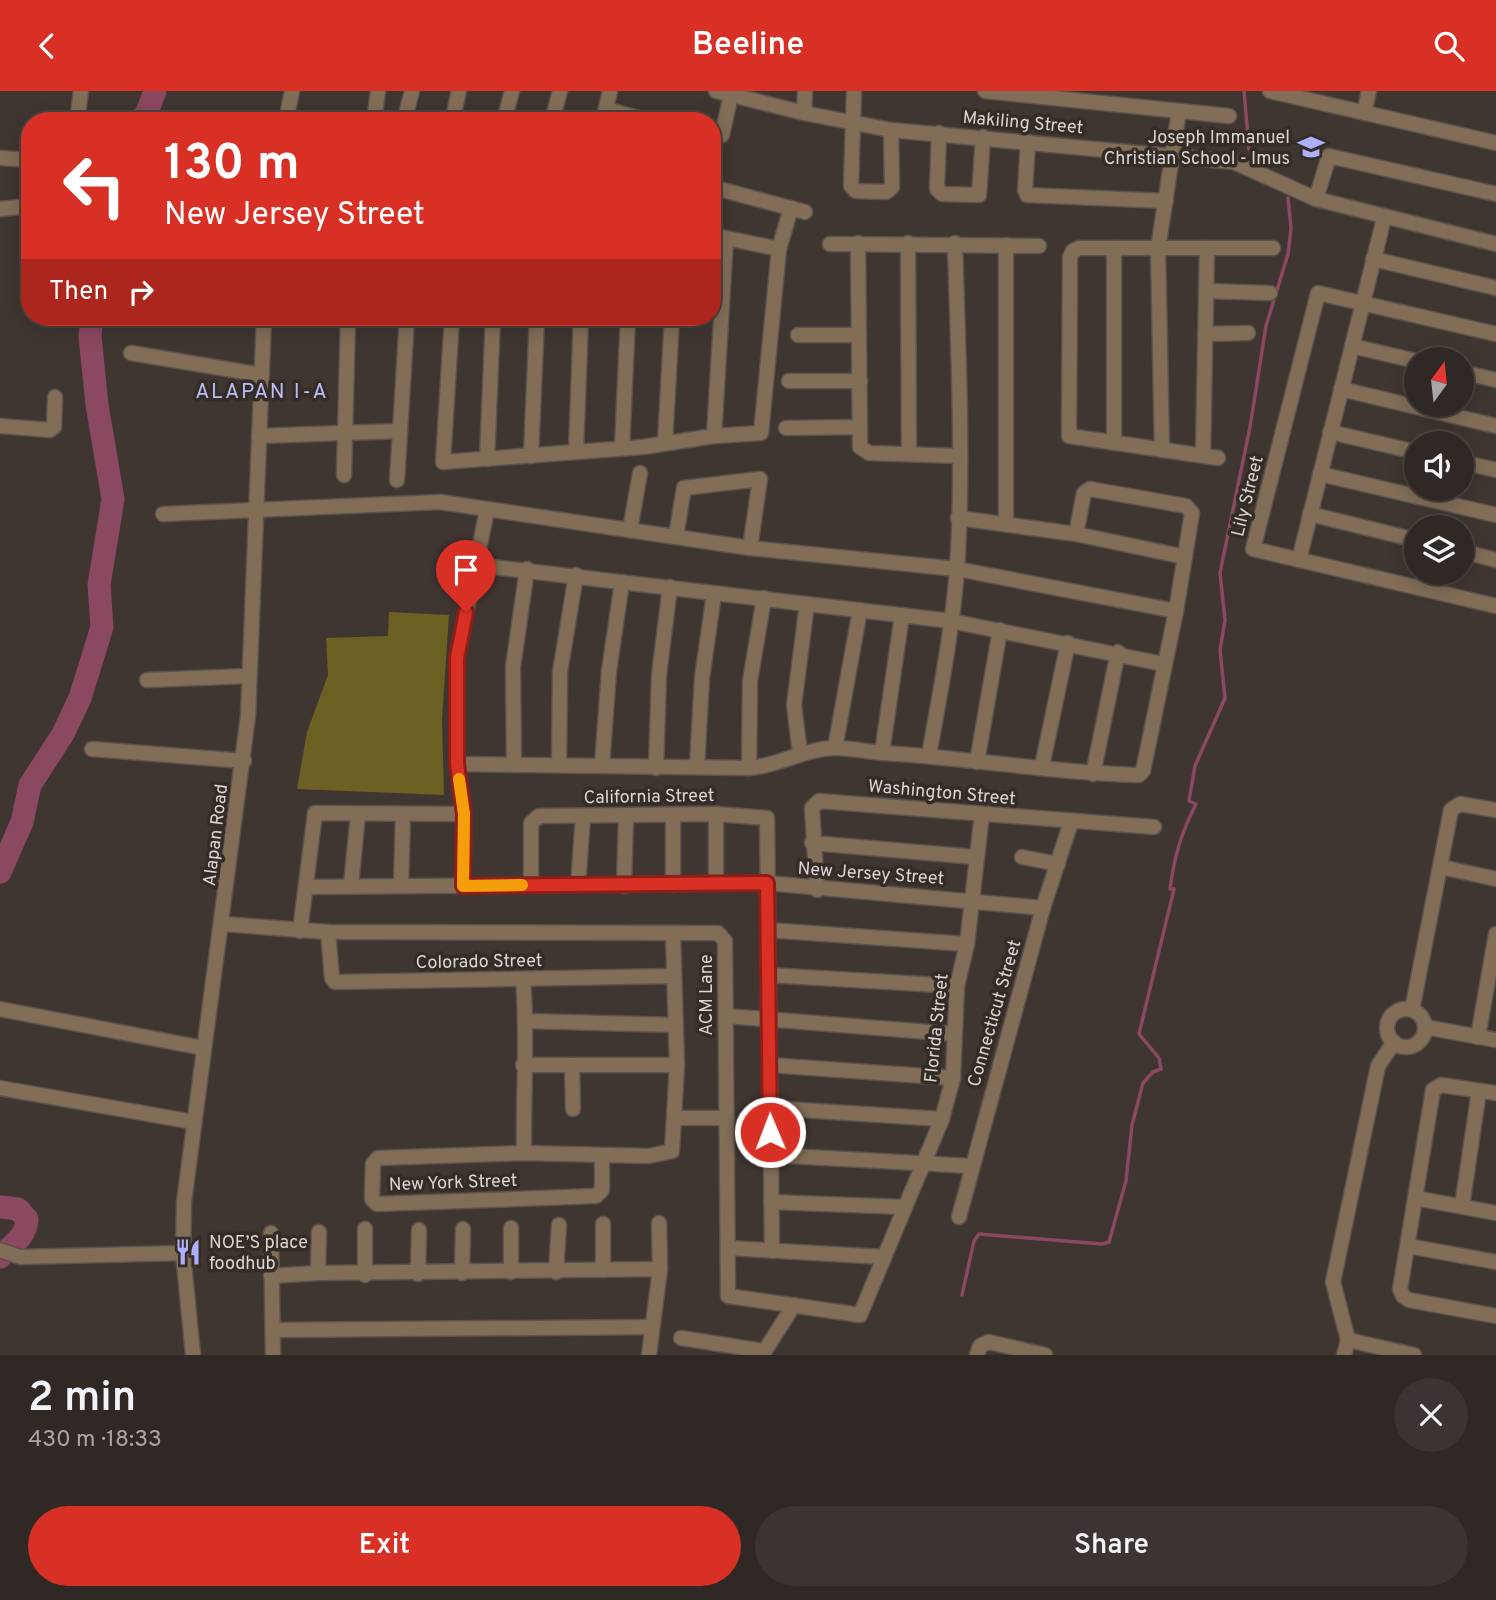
<!DOCTYPE html>
<html lang="en">
<head>
<meta charset="utf-8">
<style>
  :root { --surface:#2f2825; --page:#3b3432; --text:#f1f3f6; --muted:#a7a6a7; --line:#4a4442; --accent:#d93025 }
  body { margin:0; font-family:Overpass,sans-serif; background:var(--page); color:var(--text); height:100vh; display:flex; flex-direction:column; font-size:26px; white-space:nowrap }
  * { box-sizing:border-box; margin:0 }
  p { font-size:23px; color:var(--muted) }
  .icon { flex:none; width:38px; height:38px; fill:none; stroke:currentColor; stroke-width:2; stroke-linecap:round; stroke-linejoin:round }
  .map { position:relative; height:1264px; overflow:hidden }
  .details { display:flex; flex-direction:column; background:var(--surface); flex:1 }
  .details>* { flex:none }
  .hud { position:absolute; left:21px; top:21px; width:700px; height:214px; border-radius:28px; box-shadow:0 4px 18px #0003,0 0 0 2px var(--line); background:#d93025; color:#fff; overflow:hidden }
  .needle { width:46px; rotate:15deg }
  .tools { position:absolute; left:1404px; top:256px; display:grid; gap:14px }
  .tools a { display:grid; place-items:center; width:70px; height:70px; border-radius:50%; background:var(--surface); box-shadow:0 4px 18px #0003,0 0 0 2px var(--line); font-size:35px }
  .pin { position:absolute; display:grid; place-items:center; width:60px; height:60px; color:#fff; margin:-72px -30px; border-radius:50% 50% 50% 0; rotate:-45deg; box-shadow:0 0 7px #0007 }
  .pin .icon { rotate:45deg }
  .me { position:absolute; width:77px; margin:-38px; rotate:359deg; stroke-linejoin:round; filter:drop-shadow(0 0 5px #0008) }
  .turn { display:flex; align-items:center; gap:24px; height:147px; padding:0 28px; font-size:32px }
  .turn .icon { width:91px; height:91px; stroke-width:2.5 }
  .turn b { display:block; font-size:49px; line-height:60px }
  .then { display:flex; align-items:center; height:66px; padding:0 28px; background:#0003; gap:14px; font-size:26px }
  .round { display:grid; place-items:center; flex:none; width:74px; height:74px; border-radius:37px; background:var(--page) }
  .head { display:flex; align-items:center; justify-content:space-between; height:119px; padding:0 28px }
  h1 { font-size:42px; font-weight:600; line-height:52px }
  .cta { display:flex; gap:14px; margin-top:auto; padding:14px 28px }
  .cta a { flex:1; height:80px; border-radius:42px; background:var(--accent); color:#fff; font-size:28px; font-weight:600; line-height:80px; text-align:center }
  .cta a+a { background:var(--page); color:var(--text) }
  header { display:flex; justify-content:space-between; align-items:center; height:91px; padding:0 28px; background:var(--accent); color:#fff; font-size:32px; font-weight:600 }
  .map>svg:first-child { display:block }
</style>
</head>
<body>
<header><svg class="icon" aria-label="back" viewBox="0 0 24 24"><path d="M15 5l-7 7 7 7"/></svg>Beeline<svg class="icon" aria-label="search" viewBox="0 0 24 24"><circle cx="10" cy="10" r="6"/><path d="M15 15l6 6"/></svg></header>
<div class="map">
<svg width="1496" height="1264" viewBox="0 0 1496 1264">
  <rect width="100%" height="100%" fill="#3f3631"/>
  <!-- green -->
  <path fill="#6d6023" d="M389,521L449,524L442,628L444,704L297,698L307,641L328,584L326,547L388,545Z"/>
  <g fill="none" stroke-linecap="round" stroke-linejoin="round">
    <!-- stream -->
    <g stroke="#8b4861" stroke-width="3.5">
      <path d="M1244,0L1249,58L1263,77"/>
      <path d="M962,1204L974,1150L979,1143L1102,1153L1109,1151L1126,1090L1132,1034L1143,992L1153,981L1161,978L1159,967L1139,943L1174,798H1170C1174,767 1181,742 1196,713L1189,710L1195,675L1225,607L1220,559L1225,529L1220,482L1250,336L1266,235L1288,163L1291,137L1288,107"/>
    </g>
    <!-- river -->
    <g stroke="#8b4861" stroke-width="23">
      <path d="M139,30L146,24L155,0"/>
      <path d="M0,781L22,731L30,694L63,643L80,607L102,536L99,494L113,408L97,314L90,245L92,226"/>
      <path d="M0,1116L18,1118L27,1128C27,1145 11,1155 0,1166"/>
    </g>
    <!-- minor casing -->
    <g stroke="#5b534e" stroke-width="17">
      <g id="minor">
        <path d="M716,0L804,22L891,39L1234,71L1316,108L1496,153"/>
        <path d="M854,0L851,95L856,100L886,101L892,96L891,39"/>
        <path d="M985,0L1229,25"/>
        <path d="M1270,0L1496,52"/>
        <path d="M606,18L648,30"/>
        <path d="M804,22L805,0"/>
        <path d="M1364,22L1369,0"/>
        <path d="M374,30L378,0"/>
        <path d="M404,30L412,0"/>
        <path d="M452,30L459,0"/>
        <path d="M504,30L512,0"/>
        <path d="M552,30L560,0"/>
        <path d="M603,30L610,0"/>
        <path d="M939,42L937,98L942,103L979,104L983,46"/>
        <path d="M712,47L722,44L731,4"/>
        <path d="M1028,51L1025,99L1027,104L1166,110"/>
        <path d="M0,67L30,69"/>
        <path d="M712,96L805,121"/>
        <path d="M1316,108L1329,65L1496,103"/>
        <path d="M712,144L779,158"/>
        <path d="M858,152L860,356L869,362L960,365"/>
        <path d="M908,152L909,363"/>
        <path d="M830,153L1039,155"/>
        <path d="M1006,154V433"/>
        <path d="M1373,168L1496,197"/>
        <path d="M1206,200L1270,202"/>
        <path d="M452,226L443,371L643,356L714,345L761,342L779,158L791,117"/>
        <path d="M1205,243L1248,242"/>
        <path d="M1496,243L1318,202L1253,458L1496,515"/>
        <path d="M798,244H859"/>
        <path d="M1352,255L1416,270"/>
        <path d="M131,262L262,284"/>
        <path d="M1461,281L1496,289"/>
        <path d="M789,290H860"/>
        <path d="M1341,298L1496,335"/>
        <path d="M0,335L50,339L54,336L55,306"/>
        <path d="M786,337L860,336"/>
        <path d="M1330,341L1416,361"/>
        <path d="M259,345L400,340"/>
        <path d="M714,345L726,147"/>
        <path d="M665,352L672,226"/>
        <path d="M1114,352V157"/>
        <path d="M622,357L628,226"/>
        <path d="M1162,359L1158,158L1179,20"/>
        <path d="M576,360L581,226"/>
        <path d="M1203,364L1207,157"/>
        <path d="M531,365L537,226"/>
        <path d="M1218,367L1069,345L1070,166L1073,160L1079,157H1273"/>
        <path d="M487,368L493,226"/>
        <path d="M1461,371L1496,379"/>
        <path d="M1320,383L1496,424"/>
        <path d="M344,384L348,226"/>
        <path d="M397,389L407,226"/>
        <path d="M487,419L457,567V673L749,677C779,675 805,657 836,657C852,657 868,661 884,662C969,667 1054,682 1139,684L1143,680L1176,520L1192,422L1186,415L1090,398L1084,402L1076,443"/>
        <path d="M163,423L440,411L750,457L957,478L1176,520"/>
        <path d="M1310,423L1416,449"/>
        <path d="M958,427L1076,443L1185,466"/>
        <path d="M630,439L640,382"/>
        <path d="M676,445L684,397L760,388L750,457"/>
        <path d="M1461,460L1496,469"/>
        <path d="M1299,469L1384,127"/>
        <path d="M476,474L951,530L1163,573"/>
        <path d="M147,589L249,585"/>
        <path d="M835,657L860,519"/>
        <path d="M92,658L244,670"/>
        <path d="M800,662L794,614L807,513"/>
        <path d="M882,662L902,524"/>
        <path d="M929,664C940,603 952,541 957,479C964,370 958,261 955,152"/>
        <path d="M977,671L1000,539"/>
        <path d="M514,672L513,576L527,478"/>
        <path d="M457,673L464,723L463,795"/>
        <path d="M559,674L560,581L576,484"/>
        <path d="M602,674L609,580L622,491"/>
        <path d="M697,675L702,587L714,503"/>
        <path d="M1042,675L1068,552"/>
        <path d="M656,677L659,584L670,496"/>
        <path d="M749,677L750,590L764,507"/>
        <path d="M1093,683L1118,561"/>
        <path d="M812,752L975,766"/>
        <path d="M1022,766L1058,773"/>
        <path d="M1441,776L1496,788"/>
        <path d="M716,793V723"/>
        <path d="M351,794L358,723"/>
        <path d="M531,794V732L539,725L716,723L767,727L772,1160"/>
        <path d="M578,794L583,726"/>
        <path d="M673,794V724"/>
        <path d="M401,795L403,723"/>
        <path d="M624,795L626,725"/>
        <path d="M306,796L767,792L1043,817"/>
        <path d="M817,799L812,717L819,710L1154,736"/>
        <path d="M223,833L328,841L718,842L725,850L728,1205L860,1224L942,1028L953,987L957,895L967,853L982,723"/>
        <path d="M767,839L967,853"/>
        <path d="M300,840L315,722L464,723"/>
        <path d="M328,841L332,887L335,891L674,885"/>
        <path d="M768,884L957,895"/>
        <path d="M523,888C528,946 523,1004 524,1062"/>
        <circle cx="1406" cy="937" r="19"/>
        <path d="M0,918L203,957"/>
        <path d="M1412,919L1451,719L1460,713L1496,719"/>
        <path d="M726,925L954,943"/>
        <path d="M526,930L675,934"/>
        <path d="M1425,936L1496,949"/>
        <path d="M1478,946L1496,843"/>
        <path d="M523,974H677"/>
        <path d="M572,974L573,1018"/>
        <path d="M769,974L953,987"/>
        <path d="M0,997L194,1031"/>
        <path d="M1496,1002L1441,994L1433,999L1400,1198L1403,1205L1409,1209L1496,1225"/>
        <path d="M769,1017L942,1028"/>
        <path d="M675,1027H727"/>
        <path d="M771,1064L971,1075"/>
        <path d="M602,1065V1099L596,1105L377,1113L372,1108L373,1073L378,1067L524,1062L649,1065L672,1060L677,974L673,844"/>
        <path d="M1415,1107L1496,1122"/>
        <path d="M771,1111L905,1116"/>
        <path d="M1462,1115L1479,1000"/>
        <path d="M959,1126L1043,817L1071,731"/>
        <path d="M659,1132L660,1178"/>
        <path d="M603,1133V1179"/>
        <path d="M365,1138V1184"/>
        <path d="M271,1142L273,1264"/>
        <path d="M1408,1155L1496,1171"/>
        <path d="M728,1157L884,1166"/>
        <path d="M0,1159L20,1166L183,1162"/>
        <path d="M511,1181V1137"/>
        <path d="M556,1181L559,1134"/>
        <path d="M318,1182L319,1141"/>
        <path d="M462,1182L463,1138"/>
        <path d="M418,1183L419,1139"/>
        <path d="M271,1185L318,1182L660,1178L649,1264"/>
        <path d="M273,1239L652,1236"/>
        <path d="M681,1247L764,1260"/>
        <path d="M1348,1249L1414,1264"/>
        <path d="M762,1264L794,1214"/>
        <path d="M977,1264L980,1255L989,1251L1045,1264"/>
        <path d="M1344,1264L1348,1249L1333,1191L1378,975L1394,951"/>
      </g>
    </g>
    <!-- tertiary casing -->
    <g stroke="#5b534e" stroke-width="17">
      <g id="tertiary">
        <path d="M77,30L81,0"/>
        <path d="M286,30L292,0"/>
        <path d="M0,118L30,115"/>
        <path d="M193,1264L183,1162L184,1111L248,625L264,226"/>
      </g>
    </g>
    <!-- minor -->
    <use href="#minor" stroke="#826e57" stroke-width="14"/>
    <!-- tertiary -->
    <use href="#tertiary" stroke="#826e57" stroke-width="14"/>
  </g>
  <g fill="none" stroke-linecap="round" stroke-linejoin="round">
    <!-- route casing -->
    <g stroke="#8d1f18" stroke-width="18">
      <path id="route" d="M466,521L457,567V673L464,723L463,795L767,792L770,1041"/>
    </g>
    <!-- route -->
    <use href="#route" stroke="#d93025" stroke-width="12"/>
    <!-- slow -->
    <path stroke="#f59e0b" stroke-width="12" d="M459,688L464,723L463,795L522,794"/>
  </g>
  <!-- icons -->
  <defs>
    <g id="school-bare" transform="scale(2.1)"><path d="M0-5L7-2L0 1L-7-2ZM-4 1L0 2.5L4 1V4Q0 6-4 4Z" fill="#adaffb" stroke="#342c27" stroke-width="2.5" paint-order="stroke"/></g>
    <g id="restaurant-bare" transform="scale(2.1)"><path d="M-5-6h1v4h1v-4h1v4h1v-4h1v5L-1.5 .5V6h-2V.5L-5-1ZM5-6V6H3V1.5H1.5Q1.5-4 5-6Z" fill="#adaffb" stroke="#342c27" stroke-width="2.5" paint-order="stroke"/></g>
  </defs>
  <g fill-rule="evenodd">
    <use href="#school-bare" x="1311" y="56"/>
    <use href="#restaurant-bare" x="188" y="1161"/>
  </g>
  <g text-anchor="middle" stroke-width="7" stroke-linejoin="round" paint-order="stroke">
    <!-- street labels -->
    <g font-size="18" fill="#dbd5d3" stroke="#342c27">
      <text transform="translate(1023 31) rotate(5)" y="6">Makiling Street</text>
      <text transform="translate(1247 405) rotate(-76)" y="6">Lily Street</text>
      <text transform="translate(942 701) rotate(5)" y="6">Washington Street</text>
      <text transform="translate(649 705) rotate(-1)" y="6">California Street</text>
      <text transform="translate(215 744) rotate(-83)" y="6">Alapan Road</text>
      <text transform="translate(871 782) rotate(4)" y="6">New Jersey Street</text>
      <text transform="translate(479 870) rotate(-1)" y="6">Colorado Street</text>
      <text transform="translate(706 904) rotate(-90)" y="6">ACM Lane</text>
      <text transform="translate(994 922) rotate(-74)" y="6">Connecticut Street</text>
      <text transform="translate(936 937) rotate(-84)" y="6">Florida Street</text>
      <text transform="translate(453 1091) rotate(-2)" y="6">New York Street</text>
    </g>
    <!-- poi labels -->
    <g font-size="18" fill="#dbd5d3" stroke="#342c27" text-anchor="end">
      <text x="1290" y="52">Joseph Immanuel<tspan x="1290" dy="21">Christian School - Imus</tspan></text>
      <text x="209" y="1157" text-anchor="start">NOE’S place<tspan x="209" dy="21">foodhub</tspan></text>
    </g>
    <!-- quarter labels -->
    <g font-size="21" letter-spacing="2" fill="#bbbef7" stroke="#342c27">
      <text x="262" y="307">ALAPAN I-A</text>
    </g>
  </g>
</svg>
<div class="tools">
<a><svg class="needle" viewBox="-14 -14 28 28"><path d="M0-13l5 13h-10z" fill="#e53935"/><path d="M0 13l5-13h-10z" fill="#a7a6a7"/></svg></a>
<a><svg class="icon" aria-label="sound" viewBox="0 0 24 24"><path d="M4 9h4l5-4v14l-5-4H4zM17 9q2 3 0 6"/></svg></a>
<a><svg class="icon" aria-label="layers" viewBox="0 0 24 24"><path d="M12 4l9 5-9 5-9-5zM3 14l9 5 9-5"/></svg></a>
</div>
<div class="pin" style="left:466px;top:521px;background:#d93025"><svg class="icon" aria-label="arrive" viewBox="0 0 24 24"><path d="M6 21V4h12l-3 4 3 4H6"/></svg></div>
<svg class="me" style="left:770px;top:1041px" viewBox="-20 -20 40 40"><circle r="17" fill="#d93025" stroke="#fff" stroke-width="3"/><path d="M0-11L8 9 0 5-8 9z" fill="#fff"/></svg>
<div class="hud">
<div class="turn"><svg class="icon" aria-label="left" viewBox="0 0 24 24"><path d="M17 20v-9H6M10 6l-5 5 5 5"/></svg><div><b>130 m</b>New Jersey Street</div></div>
<div class="then">Then<svg class="icon" aria-label="right" viewBox="0 0 24 24"><path d="M7 20v-9h11M14 6l5 5-5 5"/></svg></div>
</div>
</div>
<section class="details">
<div class="head"><div><h1>2 min</h1><p>430 m · 18:33</p></div><a class="round"><svg class="icon" aria-label="close" viewBox="0 0 24 24"><path d="M6 6l12 12M18 6L6 18"/></svg></a></div>
<div class="cta"><a>Exit</a><a>Share</a></div>
</section>
</body>
</html>
